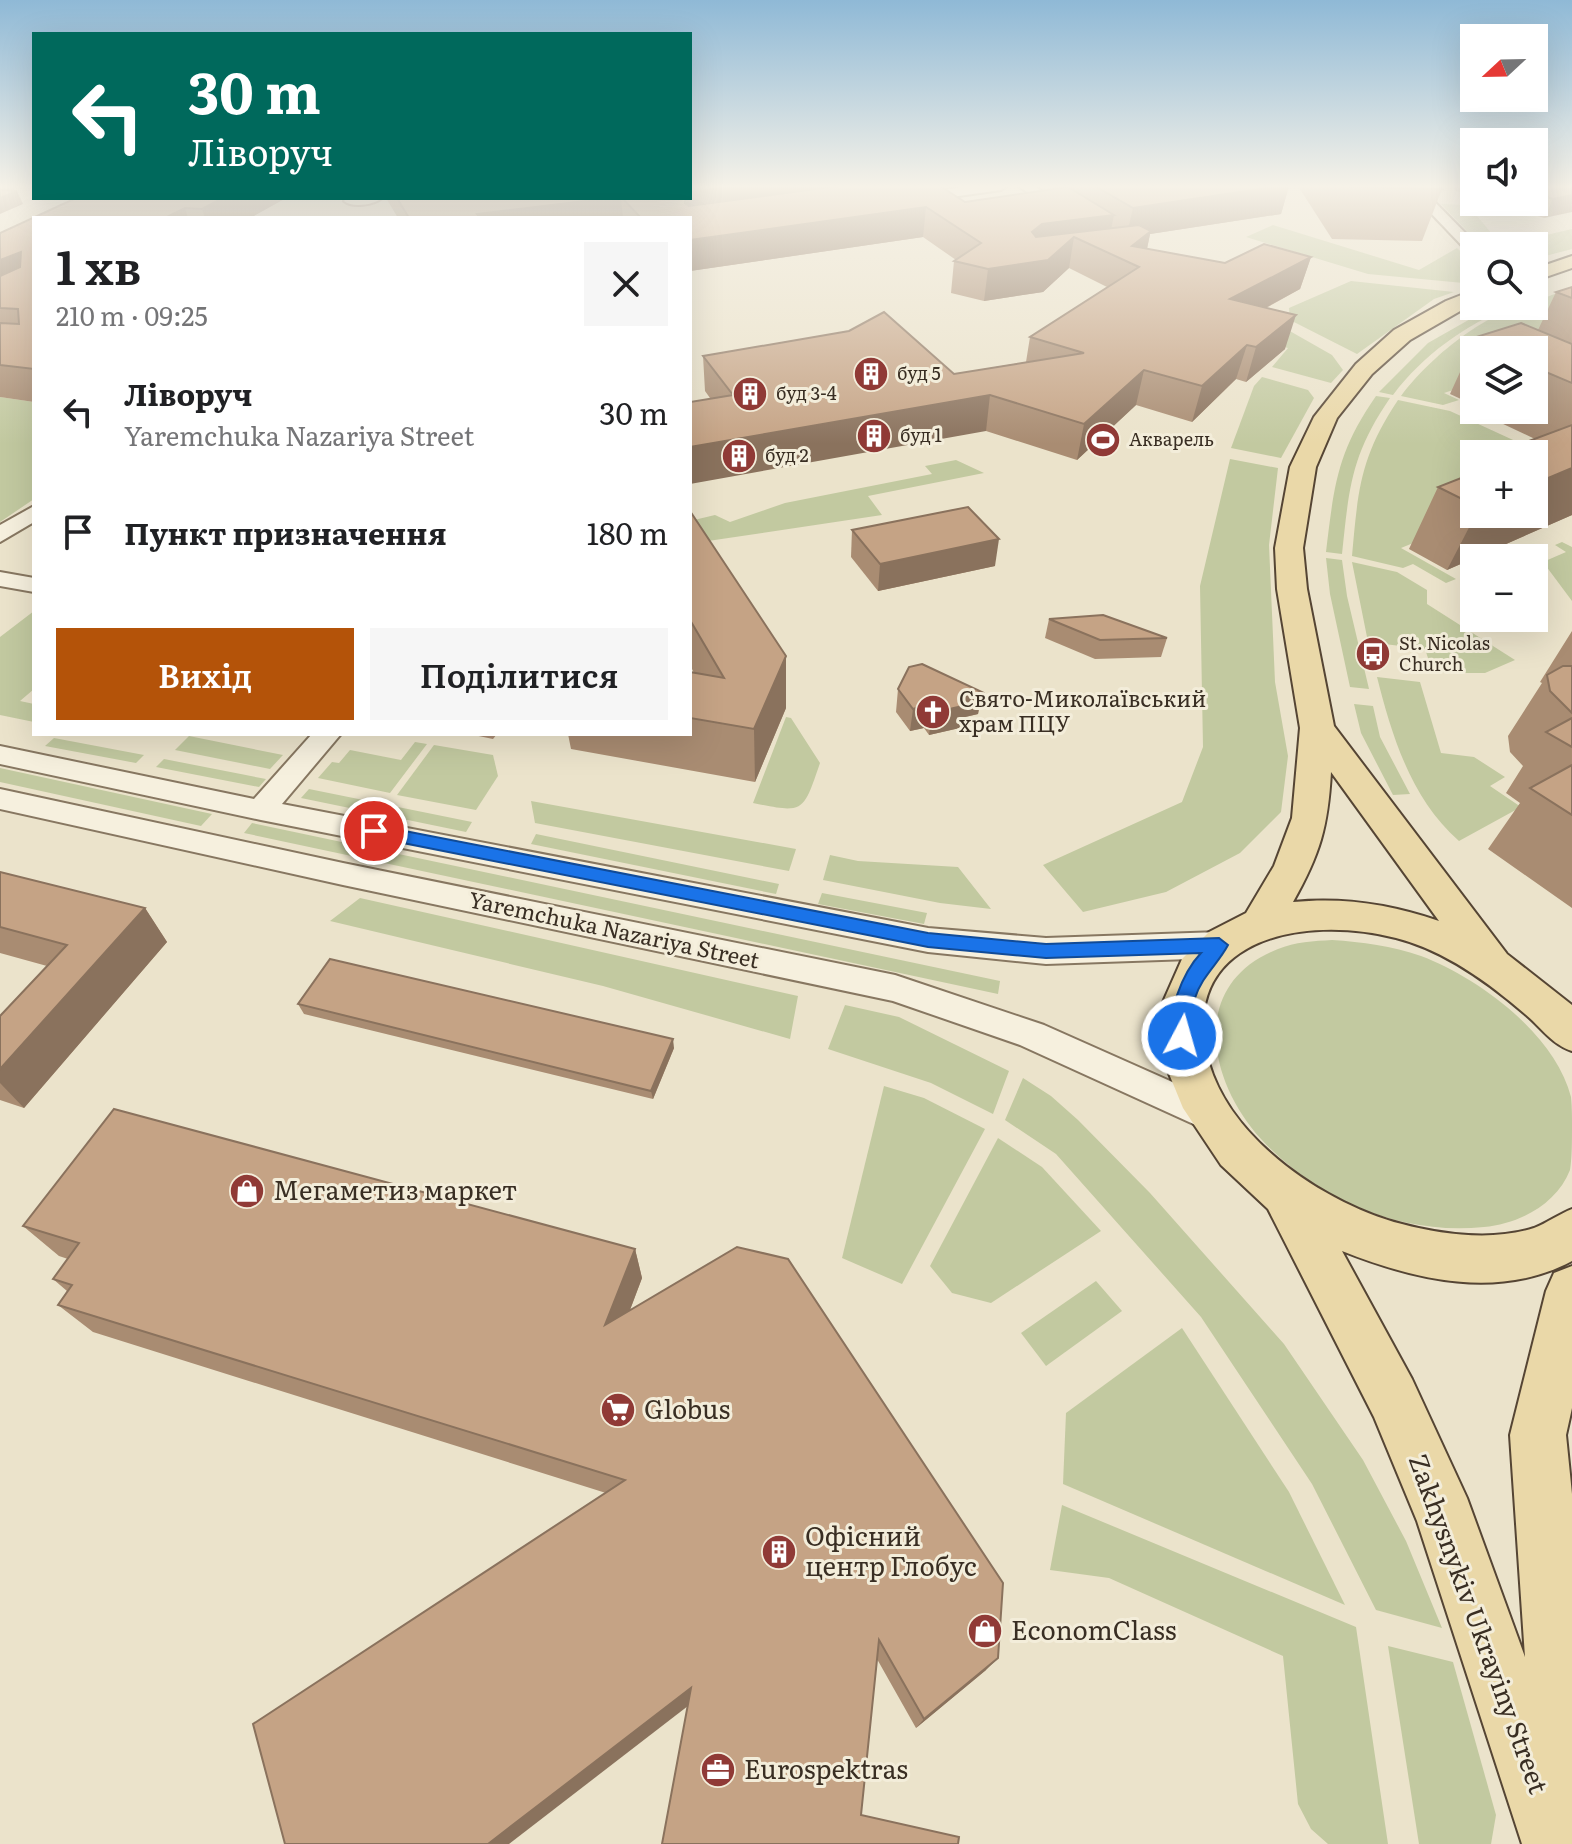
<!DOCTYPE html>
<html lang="uk">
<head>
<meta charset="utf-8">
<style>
  :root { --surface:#fff; --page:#f6f6f6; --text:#202124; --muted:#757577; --accent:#b45309 }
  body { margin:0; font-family:Literata,serif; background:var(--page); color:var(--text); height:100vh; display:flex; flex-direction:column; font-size:30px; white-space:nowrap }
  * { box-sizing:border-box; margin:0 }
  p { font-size:26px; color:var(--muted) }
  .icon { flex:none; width:44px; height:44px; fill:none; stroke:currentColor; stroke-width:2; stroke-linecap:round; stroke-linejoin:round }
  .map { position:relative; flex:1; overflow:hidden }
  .details { position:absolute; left:32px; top:216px; width:660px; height:520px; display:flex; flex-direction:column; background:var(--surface); border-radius:0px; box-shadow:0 8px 32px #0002 }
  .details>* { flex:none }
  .top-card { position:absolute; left:32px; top:32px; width:660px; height:168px; border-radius:0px; box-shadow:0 8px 32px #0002; background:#00695c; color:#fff; overflow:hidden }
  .needle { width:52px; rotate:248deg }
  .fabs { position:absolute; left:1460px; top:24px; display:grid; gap:16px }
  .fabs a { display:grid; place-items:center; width:88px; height:88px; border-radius:0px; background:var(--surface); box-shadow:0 8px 32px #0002; font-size:40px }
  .pin { position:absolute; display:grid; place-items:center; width:68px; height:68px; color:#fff; margin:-34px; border:4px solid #fff; border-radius:50%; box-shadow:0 2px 8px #0007 }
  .me { position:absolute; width:88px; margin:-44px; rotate:6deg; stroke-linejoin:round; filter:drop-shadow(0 0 6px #0008) }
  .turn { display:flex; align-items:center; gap:28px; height:168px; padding:0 24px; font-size:36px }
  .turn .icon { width:104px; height:104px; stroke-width:2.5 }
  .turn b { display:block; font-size:56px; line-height:68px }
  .round { display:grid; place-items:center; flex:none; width:84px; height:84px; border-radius:0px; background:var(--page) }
  .summary { display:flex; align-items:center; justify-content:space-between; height:136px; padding:0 24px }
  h1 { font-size:48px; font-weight:600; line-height:60px }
  .primary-button { display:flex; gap:16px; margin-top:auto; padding:16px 24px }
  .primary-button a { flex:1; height:92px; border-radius:0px; background:var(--accent); color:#fff; font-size:32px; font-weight:600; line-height:92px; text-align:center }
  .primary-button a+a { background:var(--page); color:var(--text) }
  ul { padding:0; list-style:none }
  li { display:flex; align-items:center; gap:24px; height:120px; padding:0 24px }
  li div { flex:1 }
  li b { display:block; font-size:30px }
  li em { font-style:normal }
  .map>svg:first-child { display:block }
</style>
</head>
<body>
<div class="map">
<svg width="1572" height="1844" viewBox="0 0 1572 1844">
  <rect width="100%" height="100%" fill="#ebe3cb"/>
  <!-- green -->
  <g fill="#c2c9a0">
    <path d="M1441,204L1468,205L1492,234L1529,239L1572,229V249L1534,259V246H1481Z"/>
    <path d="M1273,225L1419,270L1457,248L1474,264V284L1368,274L1246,237Z"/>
    <path d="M1351,281L1454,292L1434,299L1357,354L1290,320L1289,308Z"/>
    <path d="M1557,293L1572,301L1547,309L1567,317L1572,322L1474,350V383L1444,393L1459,400L1443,405L1401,396C1426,362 1489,306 1534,306V302Z"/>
    <path d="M1493,306H1512C1465,325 1423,355 1393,395L1379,392L1428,343Z"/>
    <path d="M1218,330H1288L1332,355L1343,370L1331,383L1272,367L1288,348Z"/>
    <path d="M1262,377L1308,390L1314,398L1281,458L1231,448L1254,386Z"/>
    <path d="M1376,396L1390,398C1351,455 1349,488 1342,554L1326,552C1334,486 1337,452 1376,396Z"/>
    <path d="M0,397L34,402V499L0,522Z"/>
    <path d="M1398,400L1450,411L1524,445L1513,454H1474V507L1450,528L1401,548L1456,579L1446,583L1413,564L1403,568L1352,556C1358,490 1360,457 1398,400Z"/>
    <path d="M1230,459L1278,468L1269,545L1275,682L1288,756L1281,812L1240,853L1166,892L1083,912L1043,865L1182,802L1203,747L1200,586Z"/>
    <path d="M956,460L984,473L868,496L882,515L708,541L694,520L715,515L730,522L785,503L932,474L925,466Z"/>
    <path d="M1562,542L1572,547V601L1543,562L1566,552L1555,545Z"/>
    <path d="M1326,558L1342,560L1347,596L1369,689L1350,687L1330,594Z"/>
    <path d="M1352,562L1397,572L1427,590V604L1515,660L1485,673H1433L1425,649L1368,642Z"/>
    <path d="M34,611V689L20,701L34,704V722L0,715V637Z"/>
    <path d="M1377,677L1420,682L1441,753L1474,757L1505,777L1490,786L1521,807L1459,841C1411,799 1392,736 1377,677Z"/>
    <path d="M1354,704L1373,706L1380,737L1410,794L1393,795L1361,733Z"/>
    <path d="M786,717L791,718L820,763C803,812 805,814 753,803Z"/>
    <path d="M189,736L283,755L270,769L175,750Z"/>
    <path d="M54,738L144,755L136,763L45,746Z"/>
    <path d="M415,742L427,744L390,793L318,778L332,762L339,763L350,750L401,760Z"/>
    <path d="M434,745L493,755L498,776L476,810L397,795Z"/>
    <path d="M164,759L266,779L259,787L156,767Z"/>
    <path d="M0,768L212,814L201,826L0,782Z"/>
    <path d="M309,789L472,822L466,832L301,798Z"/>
    <path d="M531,801L796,849L789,871L535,823Z"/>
    <path d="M252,823L1000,981L998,994L244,833Z"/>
    <path d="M536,834L779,884L776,894L531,844Z"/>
    <path d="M830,855L858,861L958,867L991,909L940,903L823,880Z"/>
    <path d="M822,893L927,913L924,924L818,904Z"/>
    <path d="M360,898L798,996L790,1039L603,986L330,921Z"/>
    <path d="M1332,940C1362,942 1392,946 1421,956C1479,978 1555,1034 1571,1097C1572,1107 1572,1118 1572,1127C1572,1140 1572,1158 1570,1170C1557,1204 1519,1224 1484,1227C1402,1236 1317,1200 1261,1139C1208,1081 1188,984 1278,949C1295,942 1314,941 1332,940Z"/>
    <path d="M845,1005L899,1017L1009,1071L993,1114L931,1083L828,1049Z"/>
    <path d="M1023,1078L1051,1096L1078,1120L1150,1193L1284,1344L1363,1460L1406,1541L1442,1628L1376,1610L1312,1484L1201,1317L1056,1154L1005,1120Z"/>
    <path d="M884,1086L924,1098L985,1129L902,1284L842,1258Z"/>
    <path d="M998,1138L1042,1167L1101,1231L991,1303L952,1293L930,1266Z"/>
    <path d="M1096,1281L1122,1311L1046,1366L1021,1333Z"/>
    <path d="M1182,1328L1289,1492L1345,1605L1063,1484L1066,1413Z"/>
    <path d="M1062,1505L1356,1627L1388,1844H1328L1311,1829L1298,1804L1283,1656L1109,1578L1050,1570Z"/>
    <path d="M1388,1646L1453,1662L1496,1815L1491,1844H1419Z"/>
  </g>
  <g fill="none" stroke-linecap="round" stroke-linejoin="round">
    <!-- minor casing -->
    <g stroke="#877761" stroke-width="4">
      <g id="minor">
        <path d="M971,186H1007L1001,190L909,203L902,199L909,195Z"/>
        <path d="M1018,186H1034L1077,213L1065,216Z"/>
        <path d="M1405,186H1419L1478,246H1474V254L1469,253Z"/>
        <path d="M347,198H382C374,205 352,208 344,201Z"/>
        <path d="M34,506V522L0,542V525Z"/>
        <path d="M0,572L34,578V592L0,586Z"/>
        <path d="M312,734H341L282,804L928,928L1046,938L1219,932L1231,936L1235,945L1231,954L1219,958L1046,964L928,952L261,820L0,764V746L254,799Z"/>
        <path d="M0,789L343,863L895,975L1044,1025L1224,1105L1229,1116L1224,1127L1211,1132L1020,1045L893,1001L343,885L0,809Z"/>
      </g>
    </g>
    <!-- major casing -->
    <g stroke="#554534" stroke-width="4">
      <g id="major">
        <path d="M1572,256V268L1534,281V269Z"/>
        <path d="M1474,290V303L1410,340L1372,374L1337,418L1316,467L1303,548L1307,589L1334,726L1507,954L1572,1005V1051C1551,1044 1542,1028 1525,1014C1488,982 1444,950 1396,938C1304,914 1174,938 1209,1063C1232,1142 1328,1205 1402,1224C1443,1235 1494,1241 1534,1228C1547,1223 1559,1214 1572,1209V1261C1499,1300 1415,1280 1342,1251L1412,1379L1467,1498L1525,1657L1510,1435L1546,1291L1554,1273L1572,1266V1408L1566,1435L1572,1494V1844H1522L1417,1521L1374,1417L1268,1209L1221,1165L1183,1108L1165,1064L1160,1033L1163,1002L1182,959L1209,932L1246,913L1274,866L1292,818L1300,728L1277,589L1275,548L1290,467L1314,417L1356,364L1394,330L1446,301ZM1331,772L1439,921C1390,904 1344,897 1293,902C1320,854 1328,827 1331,772Z"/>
      </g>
    </g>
    <!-- minor -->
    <use href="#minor" fill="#f6f0de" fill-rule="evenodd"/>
    <!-- major -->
    <use href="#major" fill="#ead8a8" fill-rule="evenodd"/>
  </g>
  <!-- wall -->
  <g fill="#a98c72">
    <path d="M1049,186H1289L1281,214L1150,234L1147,249L1225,263L1311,257L1300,289L1266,308L1285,349L1246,382L1236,379L1192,422L1136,405L1077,460L986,431L710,398L705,391L703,356L954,374L1026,362L1030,337L1107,287L1069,268L1043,292L984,301L951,293L954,261L956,260L923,237L690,271V218H398L386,198H690L965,202L1055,189Z"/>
    <path d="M1298,186H1439L1442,189L1422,241L1332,239Z"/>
    <path d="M1452,186H1474V196L1456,191Z"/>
    <path d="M1534,186H1572L1544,218L1492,202H1534Z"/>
    <path d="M76,198H286L250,218H34V402L0,397V233Z"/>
    <path d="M1572,287V515L1447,570L1409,549L1438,487L1470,475L1474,466V514H1534L1535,439L1484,415L1486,410H1534V350H1474V405L1450,394L1476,337L1538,330L1556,292Z"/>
    <path d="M690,511L786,656V708L755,782L571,749L568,734H690V672L694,673L690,665Z"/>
    <path d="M852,530L995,566L878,591L851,557Z"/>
    <path d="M1049,619L1167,638L1161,657L1095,659L1045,638Z"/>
    <path d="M1572,631V908L1488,849L1520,803L1506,793L1523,766L1510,752L1508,736L1542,683L1540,682Z"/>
    <path d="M898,689L982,692L978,714L965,717L964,727L929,735L924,728L910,731L896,712Z"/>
    <path d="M469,734H497L493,739Z"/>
    <path d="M0,872L145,908L167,942L24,1108L0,1100V1016L47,966L0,953Z"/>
    <path d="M298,1004L674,1048L653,1099L304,1014Z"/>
    <path d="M23,1226L635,1249L642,1278L630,1310L986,1670L916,1728L877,1659L662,1844L688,1706L606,1493L93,1332L58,1305L67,1291L53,1279L68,1259L59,1256Z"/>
  </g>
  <!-- shaded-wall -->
  <g fill="#8a725d">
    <path d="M734,186H903L690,222L685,203L686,198H690V192Z"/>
    <path d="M1279,186H1289L1281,214L1150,234L1144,263L1126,238L1133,208Z"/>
    <path d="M17,191L23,204L0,214V198Z"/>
    <path d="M1572,195V212L1544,218L1553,199Z"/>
    <path d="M223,198H286L250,218H205L202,209Z"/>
    <path d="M610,198H621L623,218H478L477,214Z"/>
    <path d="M926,207L923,237L690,271V240Z"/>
    <path d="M185,208L188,218H165Z"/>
    <path d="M1114,215L1108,245L1074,237L1069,268L1043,292L984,301L988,269L1038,255L1032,232L1042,224Z"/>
    <path d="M21,252L34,279L0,299V260Z"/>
    <path d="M1311,257L1300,289L1221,332L1230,299Z"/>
    <path d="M1296,315L1285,349L1246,382L1256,347Z"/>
    <path d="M1247,345L1236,379L1192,422L1202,386Z"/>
    <path d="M1144,370L1136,405L1077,460L1084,424Z"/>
    <path d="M990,395L986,431L690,484V447Z"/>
    <path d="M1572,468V515L1447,570L1476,514H1534V484Z"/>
    <path d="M999,539L995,566L878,591L880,564Z"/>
    <path d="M786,656V708L755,782L754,729Z"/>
    <path d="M982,692L978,714L965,717L964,727L929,735L932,713L961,696Z"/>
    <path d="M927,705L924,728L910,731L913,709Z"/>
    <path d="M145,908L167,942L24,1108L0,1083V1069Z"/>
    <path d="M673,1039L674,1048L653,1099L651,1091Z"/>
    <path d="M635,1249L642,1278L614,1352L605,1325Z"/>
    <path d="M998,1658L986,1670L916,1728L924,1719Z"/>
    <path d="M691,1688L697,1699L509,1844H488Z"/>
  </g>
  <!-- building -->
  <g fill="#c5a385" stroke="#8a725d" stroke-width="2">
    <path d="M690,186H734L690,192Z"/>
    <path d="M838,186H940L965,202L1068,187L1114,215L1042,224L1032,232L1036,237L1139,225L1151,231L1132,246L1225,263L1264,244L1311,257L1230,299L1296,315L1256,347L1247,345L1202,386L1144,370L1084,424L990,395L690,447V402L733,395L703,356L849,331L884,312L954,374L1084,353L1030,337L1139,267L1074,237L1048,260L988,269L954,261L981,243L926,207L690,240V218H641L622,198H686L685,203L689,206Z"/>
    <path d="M1095,186H1279L1133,208Z"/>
    <path d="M1349,186H1439L1442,189L1349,187Z"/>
    <path d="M1534,186H1572V195L1553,199L1534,193Z"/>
    <path d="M0,190L17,191L0,198Z"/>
    <path d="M76,198H223L202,209L185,208L165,218H34V369L0,365V323L19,324L18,309L0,308V276L20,267L21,252L0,260V233Z"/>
    <path d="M397,198H610L477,214L480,218H409Z"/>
    <path d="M1572,287V298L1556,292Z"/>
    <path d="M1521,323L1572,344V383L1534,367V350H1508L1476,337Z"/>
    <path d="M1572,425V468L1534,484V454H1494Z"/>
    <path d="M1474,473V505L1438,487Z"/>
    <path d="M968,507L999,539L880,564L852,530Z"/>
    <path d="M690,511L786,656L754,729L690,718V672L724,678L690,620Z"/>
    <path d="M1103,615L1167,638L1100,640L1049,619Z"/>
    <path d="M922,664L982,692L961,696L967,705L932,713L927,705L913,709L898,689L909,667Z"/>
    <path d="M1563,666H1572V713L1550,691L1547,675Z"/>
    <path d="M1572,718V747L1546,732Z"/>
    <path d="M1572,765V815L1530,788Z"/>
    <path d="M0,872L145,908L0,1069V1016L67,945L0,927Z"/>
    <path d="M330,959L673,1039L651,1091L298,1004Z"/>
    <path d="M114,1109L635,1249L605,1325L737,1247L788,1259L1003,1583L998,1658L924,1719L879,1640L861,1815L959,1837L958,1844H662L691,1688L488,1844H285L253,1724L625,1480L58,1305L72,1285L53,1279L79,1243L23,1226Z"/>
  </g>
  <!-- sky -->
  <linearGradient id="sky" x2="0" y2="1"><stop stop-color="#8fb9d6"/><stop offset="0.42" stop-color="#f6f2e8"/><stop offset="1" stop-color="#f6f2e8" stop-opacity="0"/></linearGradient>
  <rect width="1572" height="444" fill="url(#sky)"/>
  <!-- route -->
  <path fill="#1a73e8" stroke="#114b97" stroke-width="2" d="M374,825L928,933L1046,944L1219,938L1228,945C1218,964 1202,976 1195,998C1191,1012 1196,1028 1189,1042H1175C1163,1017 1184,971 1201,953L1046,958L928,947L368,836L366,831L368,827Z"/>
  <!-- icons -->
  <defs>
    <g id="building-disc" transform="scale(1.8)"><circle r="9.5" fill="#903a36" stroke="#f3edda"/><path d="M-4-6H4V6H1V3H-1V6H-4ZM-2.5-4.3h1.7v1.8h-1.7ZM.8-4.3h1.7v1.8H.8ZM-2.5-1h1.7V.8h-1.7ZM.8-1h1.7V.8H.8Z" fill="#fff"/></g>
    <g id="stadium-disc" transform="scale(1.8)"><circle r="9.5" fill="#903a36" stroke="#f3edda"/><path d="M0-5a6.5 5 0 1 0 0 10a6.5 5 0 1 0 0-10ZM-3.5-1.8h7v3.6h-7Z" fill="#fff"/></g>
    <g id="bus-disc" transform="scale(1.8)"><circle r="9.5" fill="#903a36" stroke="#f3edda"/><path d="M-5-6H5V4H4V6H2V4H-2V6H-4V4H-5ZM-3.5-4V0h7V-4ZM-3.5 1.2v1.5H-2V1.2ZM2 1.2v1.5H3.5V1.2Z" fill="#fff"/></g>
    <g id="church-disc" transform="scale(1.8)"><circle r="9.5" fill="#903a36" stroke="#f3edda"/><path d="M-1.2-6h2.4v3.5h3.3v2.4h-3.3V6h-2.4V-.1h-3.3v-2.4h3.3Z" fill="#fff"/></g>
    <g id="shop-disc" transform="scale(1.8)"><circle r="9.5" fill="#903a36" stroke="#f3edda"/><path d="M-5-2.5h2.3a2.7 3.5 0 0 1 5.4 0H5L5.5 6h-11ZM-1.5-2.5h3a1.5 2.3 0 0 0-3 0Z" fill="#fff"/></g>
    <g id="supermarket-disc" transform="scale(1.8)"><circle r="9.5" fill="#903a36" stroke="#f3edda"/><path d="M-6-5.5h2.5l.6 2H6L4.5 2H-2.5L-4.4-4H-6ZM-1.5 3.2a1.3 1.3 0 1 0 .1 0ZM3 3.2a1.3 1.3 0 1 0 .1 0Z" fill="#fff"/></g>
    <g id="office-disc" transform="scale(1.8)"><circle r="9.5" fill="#903a36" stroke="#f3edda"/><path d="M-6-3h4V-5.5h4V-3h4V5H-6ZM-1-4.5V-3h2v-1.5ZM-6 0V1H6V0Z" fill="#fff"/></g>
  </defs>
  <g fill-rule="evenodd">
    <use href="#building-disc" x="871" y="374"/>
    <use href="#building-disc" x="750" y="394"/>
    <use href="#building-disc" x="874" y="436"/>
    <use href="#stadium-disc" x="1103" y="440"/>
    <use href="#building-disc" x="739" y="456"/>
    <use href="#bus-disc" x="1373" y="654"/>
    <use href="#church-disc" x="933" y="712"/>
    <use href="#shop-disc" x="247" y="1191"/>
    <use href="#supermarket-disc" x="618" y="1410"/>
    <use href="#building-disc" x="779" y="1552"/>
    <use href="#shop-disc" x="985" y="1631"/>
    <use href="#office-disc" x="718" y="1770"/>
  </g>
  <g text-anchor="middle" stroke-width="6" stroke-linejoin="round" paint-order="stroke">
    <!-- far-poi labels -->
    <g font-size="18" fill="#392e23" stroke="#f3edda" text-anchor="start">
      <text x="897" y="380">буд 5</text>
      <text x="776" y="400">буд 3-4</text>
      <text x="900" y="442">буд 1</text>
      <text x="1129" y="446">Акварель</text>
      <text x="765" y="462">буд 2</text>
      <text x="1399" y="650">St. Nicolas<tspan x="1399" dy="21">Church</tspan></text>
    </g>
    <!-- poi labels -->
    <g font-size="22" fill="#392e23" stroke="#f3edda" text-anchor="start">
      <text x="959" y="707">Свято-Миколаївський<tspan x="959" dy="25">храм ПЦУ</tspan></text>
    </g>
    <!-- street labels -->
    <g font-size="22" fill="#392e23" stroke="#f3edda">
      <text transform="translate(614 930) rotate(12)" y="8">Yaremchuka Nazariya Street</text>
    </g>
    <!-- near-poi labels -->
    <g font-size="26" fill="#392e23" stroke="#f3edda" text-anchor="start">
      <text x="273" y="1200">Мегаметиз маркет</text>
      <text x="644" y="1419">Globus</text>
      <text x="805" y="1546">Офісний<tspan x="805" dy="30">центр Глобус</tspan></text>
      <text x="1011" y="1640">EconomClass</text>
      <text x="744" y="1779">Eurospektras</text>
    </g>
    <!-- near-street labels -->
    <g font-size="26" fill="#392e23" stroke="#f3edda">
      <text transform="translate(1478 1624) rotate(70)" y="9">Zakhysnykiv Ukrayiny Street</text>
    </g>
  </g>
</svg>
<div class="fabs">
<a><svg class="needle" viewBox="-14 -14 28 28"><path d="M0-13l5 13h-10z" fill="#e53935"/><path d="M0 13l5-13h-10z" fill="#757577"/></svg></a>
<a><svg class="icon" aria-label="sound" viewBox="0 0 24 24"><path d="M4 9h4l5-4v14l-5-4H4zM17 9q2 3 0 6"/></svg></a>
<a><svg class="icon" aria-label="search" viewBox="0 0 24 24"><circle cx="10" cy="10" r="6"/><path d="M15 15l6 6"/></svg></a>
<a><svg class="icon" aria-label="layers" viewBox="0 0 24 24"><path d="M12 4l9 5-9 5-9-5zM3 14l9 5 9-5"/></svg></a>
<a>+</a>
<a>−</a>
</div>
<div class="pin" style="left:374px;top:831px;background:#d93025"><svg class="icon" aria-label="arrive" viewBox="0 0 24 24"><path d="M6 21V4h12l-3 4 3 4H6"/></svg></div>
<svg class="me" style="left:1182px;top:1036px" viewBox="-20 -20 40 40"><circle r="17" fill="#1a73e8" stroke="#fff" stroke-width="3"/><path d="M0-11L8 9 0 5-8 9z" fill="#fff"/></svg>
<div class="top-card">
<div class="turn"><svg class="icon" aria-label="left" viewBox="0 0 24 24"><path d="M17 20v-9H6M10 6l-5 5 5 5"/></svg><div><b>30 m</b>Ліворуч</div></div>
</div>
<section class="details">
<div class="summary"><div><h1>1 хв</h1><p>210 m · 09:25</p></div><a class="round"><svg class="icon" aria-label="close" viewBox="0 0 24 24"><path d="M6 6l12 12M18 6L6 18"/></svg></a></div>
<ul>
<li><svg class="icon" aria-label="left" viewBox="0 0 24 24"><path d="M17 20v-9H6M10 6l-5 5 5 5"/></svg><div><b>Ліворуч</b><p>Yaremchuka Nazariya Street</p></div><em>30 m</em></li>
<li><svg class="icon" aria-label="arrive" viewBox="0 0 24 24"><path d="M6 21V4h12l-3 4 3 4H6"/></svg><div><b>Пункт призначення</b></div><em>180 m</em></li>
</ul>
<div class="primary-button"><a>Вихід</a><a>Поділитися</a></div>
</section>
</div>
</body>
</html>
